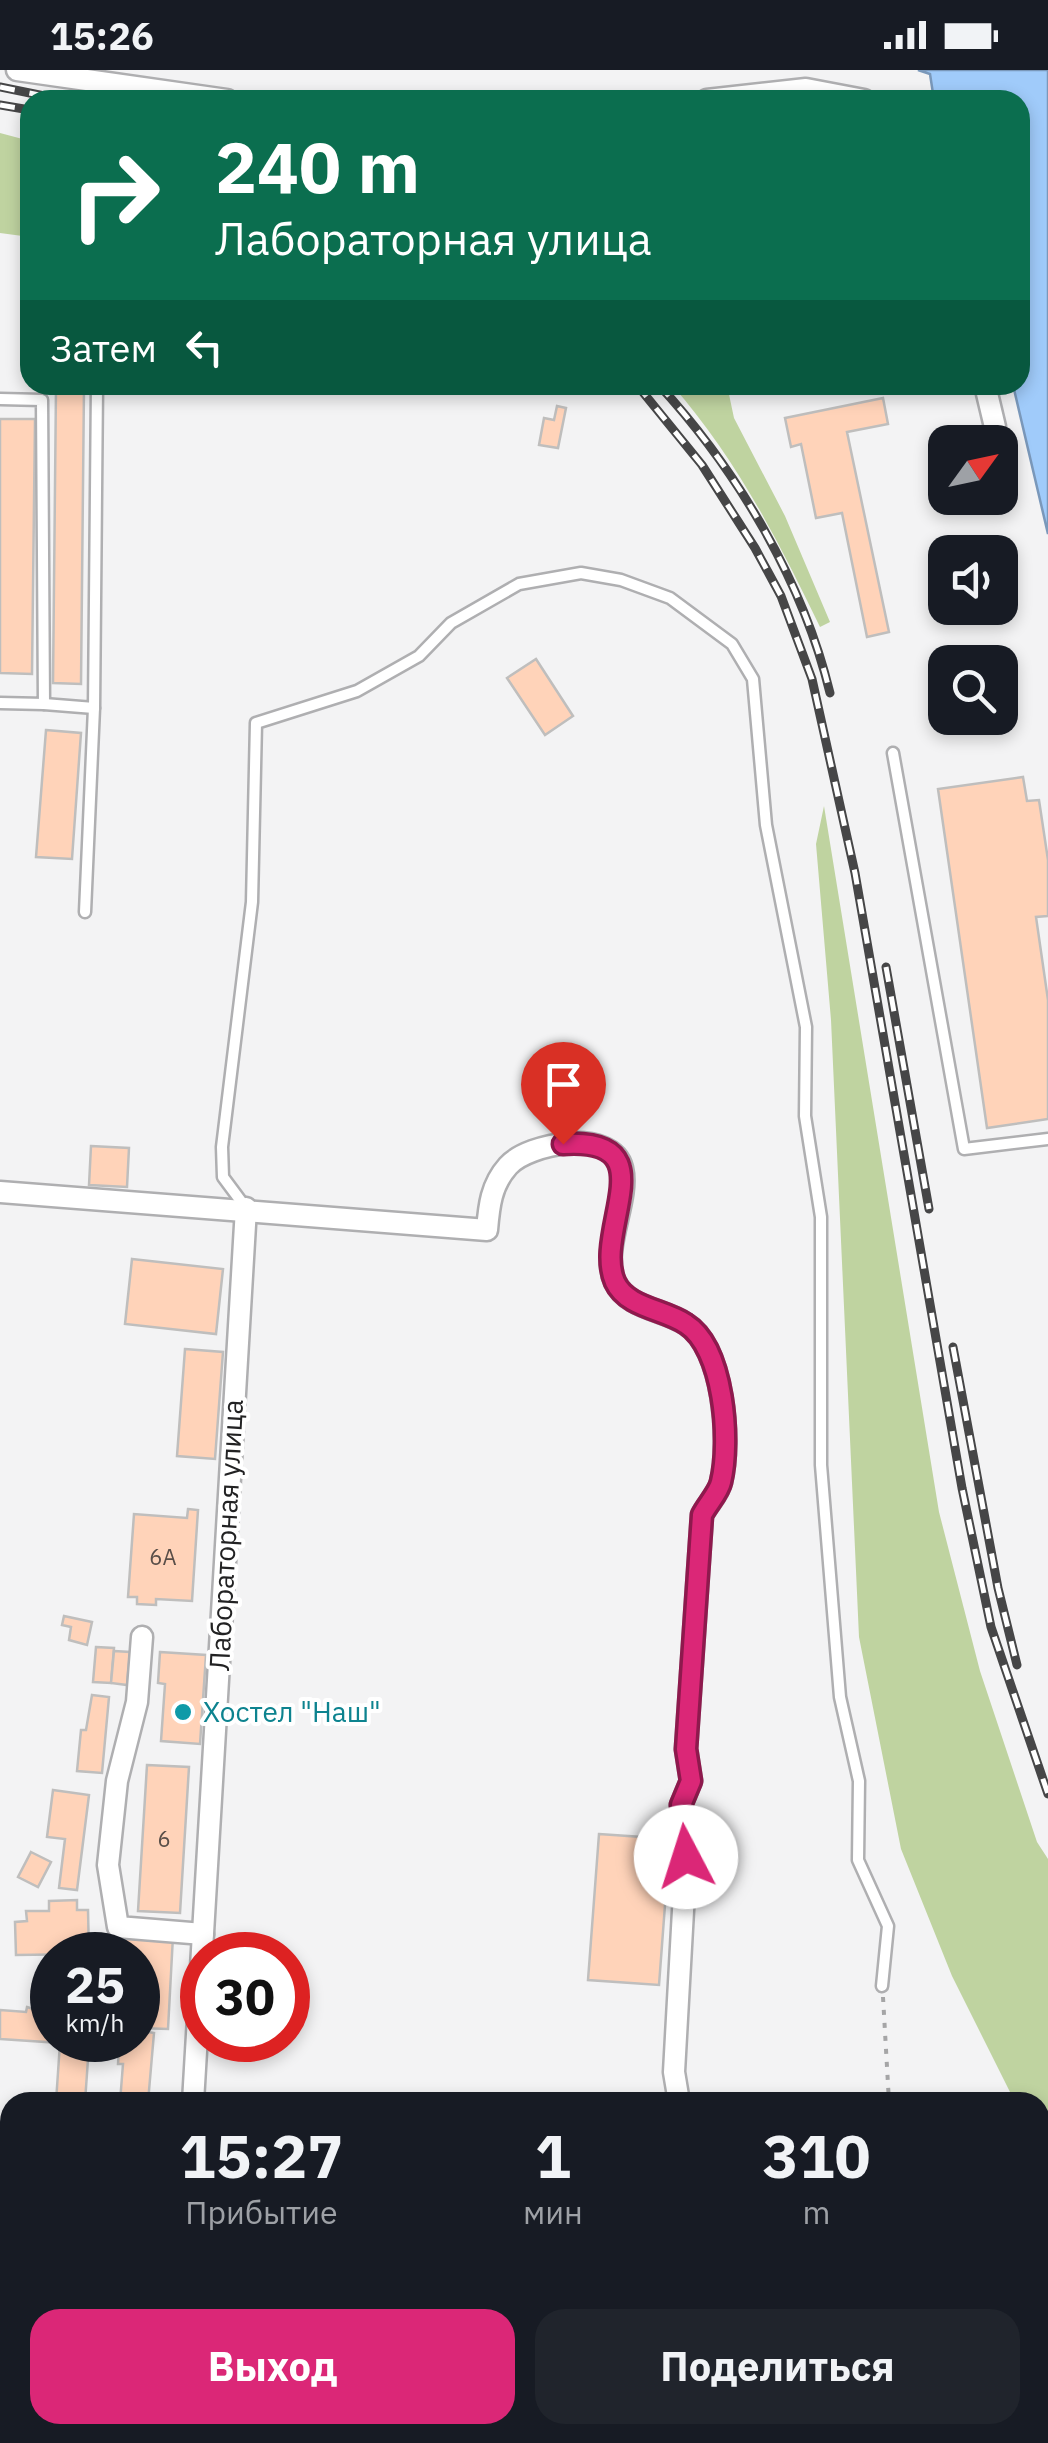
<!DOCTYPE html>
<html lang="ru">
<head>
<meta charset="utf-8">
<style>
  :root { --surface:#171b24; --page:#20242c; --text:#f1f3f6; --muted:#9ea1a6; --accent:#db2777 }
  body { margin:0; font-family:"IBM Plex Sans",sans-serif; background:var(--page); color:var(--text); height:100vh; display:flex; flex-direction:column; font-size:38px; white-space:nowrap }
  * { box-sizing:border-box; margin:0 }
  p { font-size:32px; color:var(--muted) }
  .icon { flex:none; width:55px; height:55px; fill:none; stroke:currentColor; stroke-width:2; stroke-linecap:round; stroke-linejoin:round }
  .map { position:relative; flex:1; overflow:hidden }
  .side { position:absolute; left:0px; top:2022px; width:1050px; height:352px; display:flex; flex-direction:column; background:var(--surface); border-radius:30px 30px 0 0; box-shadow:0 5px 15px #0003 }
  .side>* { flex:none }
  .top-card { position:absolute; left:20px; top:20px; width:1010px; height:305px; border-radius:30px; box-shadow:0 5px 15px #0003; background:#0b6e4f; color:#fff; overflow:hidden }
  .needle { width:65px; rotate:57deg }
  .tools { position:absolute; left:928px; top:355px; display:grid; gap:20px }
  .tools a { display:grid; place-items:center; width:90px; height:90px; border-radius:20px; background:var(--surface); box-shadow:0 5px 15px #0003; font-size:50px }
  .speed { position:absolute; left:30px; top:1862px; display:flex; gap:20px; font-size:50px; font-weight:700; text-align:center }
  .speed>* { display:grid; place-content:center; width:130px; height:130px; border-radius:50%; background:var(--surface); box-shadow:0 5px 15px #0003; line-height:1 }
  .speed small { font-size:25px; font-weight:400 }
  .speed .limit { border:15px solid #d22; background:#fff; color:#111 }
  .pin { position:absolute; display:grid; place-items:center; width:85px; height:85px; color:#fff; margin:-102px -42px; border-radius:50% 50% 50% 0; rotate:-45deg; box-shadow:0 0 10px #0007 }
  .pin .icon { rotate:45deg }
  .me { position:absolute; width:110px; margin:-55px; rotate:355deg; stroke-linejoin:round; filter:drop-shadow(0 0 8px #0008) }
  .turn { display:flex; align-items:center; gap:35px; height:210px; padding:0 30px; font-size:45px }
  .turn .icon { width:130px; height:130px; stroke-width:2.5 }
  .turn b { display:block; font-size:70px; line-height:85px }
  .then { display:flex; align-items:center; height:95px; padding:0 30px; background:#0003; gap:20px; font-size:38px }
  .eta { display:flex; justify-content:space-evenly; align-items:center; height:170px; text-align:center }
  .eta b { font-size:60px; font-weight:700; line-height:70px }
  .button { display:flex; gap:20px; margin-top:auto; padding:20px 30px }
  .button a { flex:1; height:115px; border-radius:30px; background:var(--accent); color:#fff; font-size:40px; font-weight:700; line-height:115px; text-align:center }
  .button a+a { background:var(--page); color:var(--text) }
  .status { display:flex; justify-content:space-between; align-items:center; height:70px; padding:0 50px; background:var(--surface); direction:ltr }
  .status svg { height:28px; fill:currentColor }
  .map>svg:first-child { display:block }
</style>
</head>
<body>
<div class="status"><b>15:26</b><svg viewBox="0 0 49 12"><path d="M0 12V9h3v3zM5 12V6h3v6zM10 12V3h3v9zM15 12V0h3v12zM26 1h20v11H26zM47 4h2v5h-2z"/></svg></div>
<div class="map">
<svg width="1048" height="2373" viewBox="0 0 1048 2373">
  <rect width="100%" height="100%" fill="#f3f3f4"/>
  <!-- green -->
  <g fill="#bfd3a0">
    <path d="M0,63L30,71V167L0,163Z"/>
    <path d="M672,315H727L734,348L785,446L830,552L820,557C778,470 736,388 672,315Z"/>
    <path d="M824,736L939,1442L980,1601L1037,1772L1048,1789V2085L1040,2072V2032H1015L952,1906L901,1779L859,1567L831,950L816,774Z"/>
  </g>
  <!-- water -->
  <path fill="#a0cbfa" stroke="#7a98ba" stroke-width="2.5" d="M918,0H1048V464L1013,315H1020V30H934L930,4Z"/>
  <!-- building -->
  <g fill="#ffd3b9" stroke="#bfbebd" stroke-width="2.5">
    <path d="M56,317H84L81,614L53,613Z"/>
    <path d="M883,328L888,354L847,362L889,562L867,567L842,443L816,448L801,374L791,377L785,348Z"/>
    <path d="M557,336L566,338L558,378L539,375L544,348L554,350Z"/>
    <path d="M0,349H35L32,604L0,603Z"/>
    <path d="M536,589L573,646L545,665L507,608Z"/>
    <path d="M46,660L81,663L72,789L36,787Z"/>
    <path d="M1023,707L1027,731L1039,730L1048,790V846L1036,847L1048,930V1049L987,1058L938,719Z"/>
    <path d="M91,1076L129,1078L127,1117L89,1115Z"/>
    <path d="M132,1189L223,1199L216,1264L125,1254Z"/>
    <path d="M185,1279L223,1282L215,1389L177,1386Z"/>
    <path d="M188,1439L198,1440L192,1531L156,1529V1535L137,1534V1527H128L134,1444L187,1448Z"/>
    <path d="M64,1546L92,1552L87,1575L69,1570L71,1557L62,1555Z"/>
    <path d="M96,1577L114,1578L111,1613L93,1612Z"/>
    <path d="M114,1581L130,1582L127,1615L111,1613Z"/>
    <path d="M160,1582L206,1585L200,1674L161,1671L165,1614L158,1613Z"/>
    <path d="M92,1625L109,1627L102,1703L77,1701L81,1660H86Z"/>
    <path d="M147,1695L189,1697L180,1843L138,1841Z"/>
    <path d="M53,1720L89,1725L77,1820L59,1818L65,1769L47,1767Z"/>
    <path d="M599,1764L671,1769L670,1779L679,1780L677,1795H668L659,1915L588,1910Z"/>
    <path d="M31,1782L51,1792L38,1817L18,1807Z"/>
    <path d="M77,1830V1840H88L89,1884L16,1885L15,1852L27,1851L26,1841H49V1831Z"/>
    <path d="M125,1863L173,1866L168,1959L138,1958V1885H123Z"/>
    <path d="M27,1937L52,1945V1970H138V1960L154,1963L148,2032H120L123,1994H118L119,1977L89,1975L85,2032H56L60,1973L0,1969V1940L26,1942Z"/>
    <rect x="0" y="2135" width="10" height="46"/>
    <path d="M1040,2252L1048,2262V2373L1036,2365H1040Z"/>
  </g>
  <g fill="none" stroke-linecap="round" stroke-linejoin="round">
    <!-- lane casing -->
    <g stroke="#afafb1" stroke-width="15">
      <g id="lane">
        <path d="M0,329L42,330L44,634L0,633"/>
        <path d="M44,634L94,638L97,315"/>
        <path d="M893,683L964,1079L1048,1069"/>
        <path d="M85,842L94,638"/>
        <path d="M246,1138L223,1107L222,1077L252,832L256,653L357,621L419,586L451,553L519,514L581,503L621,510L670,528L732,574L753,609L766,755L806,957L805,1046L821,1147V1395L840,1627L859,1711L858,1790L888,1856L882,1916"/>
        <path d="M0,2318L10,2344"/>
        <path d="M226,2365L227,2373"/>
      </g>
    </g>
    <!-- street casing -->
    <g stroke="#afafb1" stroke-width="25">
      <g id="street">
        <path d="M17,0L227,30"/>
        <path d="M707,30L806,19L864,30"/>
        <path d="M985,315L995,357"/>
        <path d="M0,1122L487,1160C489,1136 491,1115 508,1096C528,1073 612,1058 622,1098C630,1131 600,1179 615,1212C628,1239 664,1239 686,1254C724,1278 731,1372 721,1412C719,1423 707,1435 702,1445L686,1679L691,1711L681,1735L686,1787L674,2002L679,2032"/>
        <path d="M142,1567L137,1632L117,1711L108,1795L118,1857L203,1864"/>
        <path d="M193,2032L246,1138"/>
        <path d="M0,2351L10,2348"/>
        <path d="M337,2365L399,2373"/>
        <path d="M769,2365L777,2373"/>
      </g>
    </g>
    <!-- path -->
    <g stroke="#a5a5a6" stroke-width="4" stroke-dasharray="5 8" stroke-linecap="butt">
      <path d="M883,1927L889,2032"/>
      <path d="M995,2365L1002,2373"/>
    </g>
    <!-- lane -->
    <use href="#lane" stroke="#fff" stroke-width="10"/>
    <!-- street -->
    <use href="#street" stroke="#fff" stroke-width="20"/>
    <!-- rail casing -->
    <g stroke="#464647" stroke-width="9">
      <g id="rail">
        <path d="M0,17L64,30"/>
        <path d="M0,35L30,40"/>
        <path d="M637,315L702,395L755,478L781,526L812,609L855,803L962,1418L991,1557L1048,1724"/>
        <path d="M659,315C737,400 803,511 830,623"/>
        <path d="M886,897L929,1139"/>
        <path d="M953,1277L998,1518L1017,1595"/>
      </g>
    </g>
    <!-- rail -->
    <use href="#rail" stroke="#fff" stroke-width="5" stroke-dasharray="15" stroke-linecap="butt"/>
  </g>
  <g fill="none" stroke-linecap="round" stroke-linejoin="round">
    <!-- route casing -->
    <g stroke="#8e194d" stroke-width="25">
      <path id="route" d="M563,1074C670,1067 592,1160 615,1212C627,1238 664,1239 686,1254C724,1278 731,1371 721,1412C719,1422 707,1435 702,1445L686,1679L691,1711L681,1735L686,1787"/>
    </g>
    <!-- route -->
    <use href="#route" stroke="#db2777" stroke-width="18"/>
  </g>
  <!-- markers -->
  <circle fill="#0f9aa8" stroke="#fff" stroke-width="4" cx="183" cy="1642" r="10"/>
  <g text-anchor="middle" stroke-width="8" stroke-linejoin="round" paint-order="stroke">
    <!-- number labels -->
    <g font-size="22" fill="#594e48">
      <text x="163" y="1495">6А</text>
      <text x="164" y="1777">6</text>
    </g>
    <!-- street labels -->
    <g font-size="28" fill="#222223" stroke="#fff">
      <text transform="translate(226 1465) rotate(-87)" y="10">Лабораторная улица</text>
    </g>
    <!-- culture labels -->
    <g font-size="28" fill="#0d838f" stroke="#fff" text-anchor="start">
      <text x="203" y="1652">Хостел "Наш"</text>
    </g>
  </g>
</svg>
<div class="tools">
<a><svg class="needle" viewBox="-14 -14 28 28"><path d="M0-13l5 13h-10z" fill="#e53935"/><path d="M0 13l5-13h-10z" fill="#9ea1a6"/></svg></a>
<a><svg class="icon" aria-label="sound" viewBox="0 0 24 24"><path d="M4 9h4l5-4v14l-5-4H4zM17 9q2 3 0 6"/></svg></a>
<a><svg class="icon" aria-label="search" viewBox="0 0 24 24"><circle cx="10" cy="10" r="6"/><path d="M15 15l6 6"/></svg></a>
</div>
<div class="speed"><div>25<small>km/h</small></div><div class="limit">30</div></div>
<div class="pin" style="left:563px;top:1074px;background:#d93025"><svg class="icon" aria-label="arrive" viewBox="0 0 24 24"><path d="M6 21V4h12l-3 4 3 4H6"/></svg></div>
<svg class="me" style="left:686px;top:1787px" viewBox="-20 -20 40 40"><circle r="19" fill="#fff"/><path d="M0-13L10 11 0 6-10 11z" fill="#db2777"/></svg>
<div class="top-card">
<div class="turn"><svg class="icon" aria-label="right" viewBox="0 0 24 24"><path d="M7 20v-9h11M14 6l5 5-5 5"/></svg><div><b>240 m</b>Лабораторная улица</div></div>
<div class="then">Затем<svg class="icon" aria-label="left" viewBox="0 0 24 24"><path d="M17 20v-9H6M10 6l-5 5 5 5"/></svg></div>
</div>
<section class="side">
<div class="eta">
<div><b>15:27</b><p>Прибытие</p></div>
<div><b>1</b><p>мин</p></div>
<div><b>310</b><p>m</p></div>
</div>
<div class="button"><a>Выход</a><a>Поделиться</a></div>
</section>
</div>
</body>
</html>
